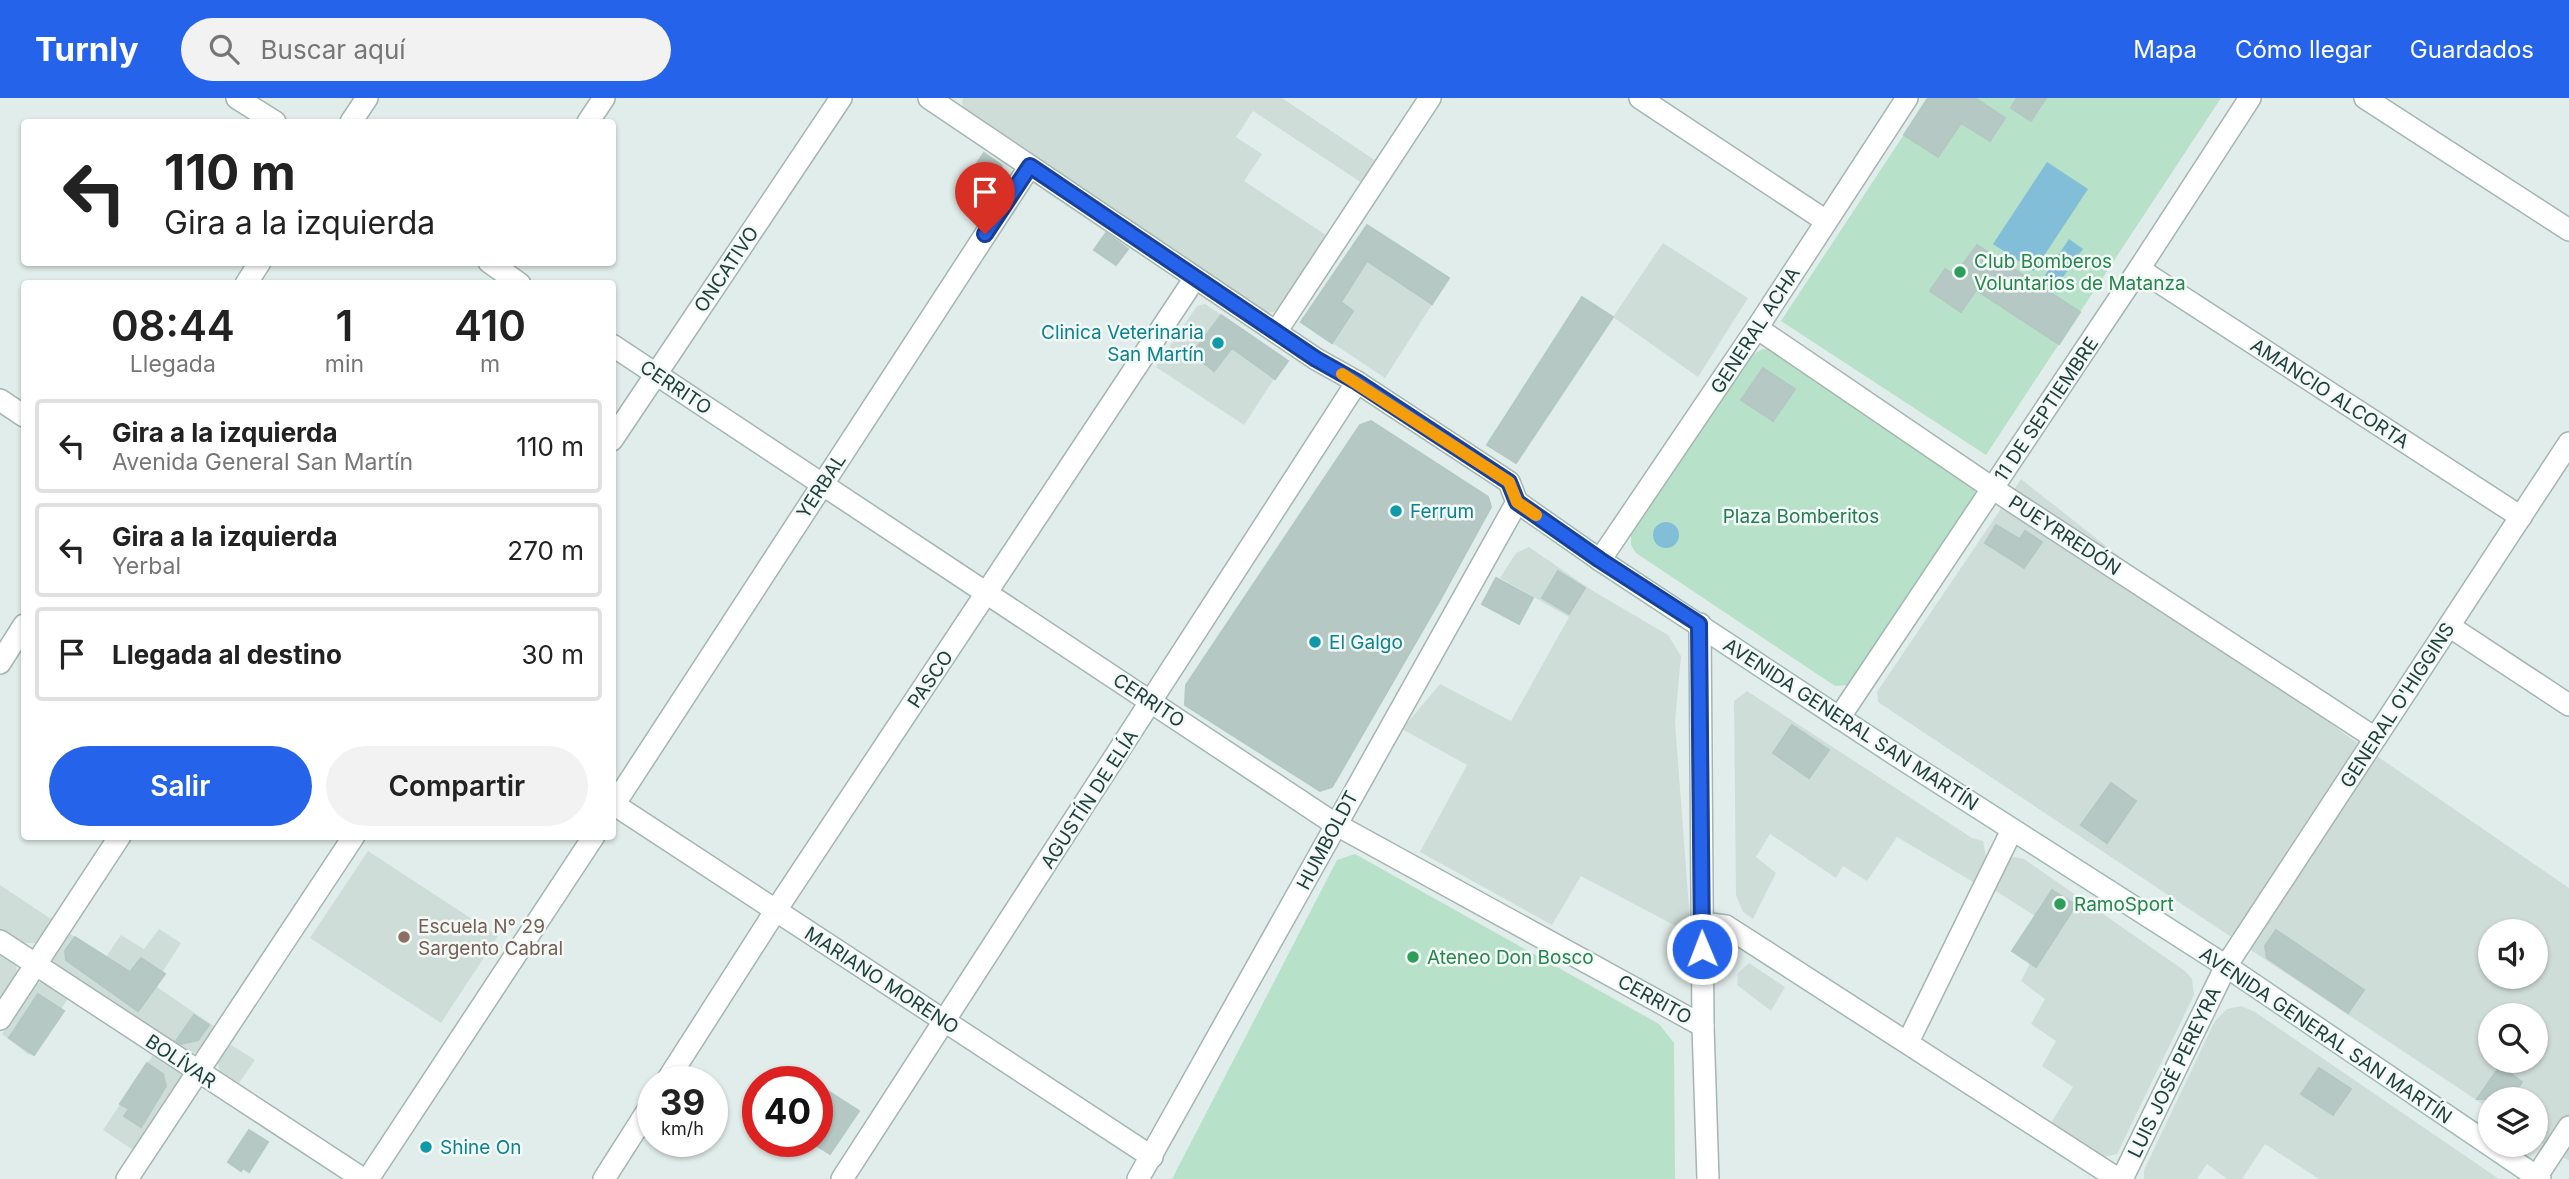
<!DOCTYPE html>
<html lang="es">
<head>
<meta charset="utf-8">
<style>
  :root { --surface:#fff; --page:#f2f2f2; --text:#222; --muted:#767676; --line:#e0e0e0; --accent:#2563eb }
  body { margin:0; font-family:Inter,sans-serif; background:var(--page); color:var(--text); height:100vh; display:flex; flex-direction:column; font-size:26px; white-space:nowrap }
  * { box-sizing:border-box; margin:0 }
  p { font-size:23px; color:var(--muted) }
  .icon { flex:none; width:38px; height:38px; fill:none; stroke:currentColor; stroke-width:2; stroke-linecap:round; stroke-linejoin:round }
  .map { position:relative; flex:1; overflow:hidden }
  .details { position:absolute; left:21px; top:182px; width:595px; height:560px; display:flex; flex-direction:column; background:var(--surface); border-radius:7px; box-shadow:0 2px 5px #0004 }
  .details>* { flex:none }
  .top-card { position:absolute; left:21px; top:21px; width:595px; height:147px; border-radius:7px; box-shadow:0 2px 5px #0004; background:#fff; color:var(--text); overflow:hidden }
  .controls { position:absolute; left:2478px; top:821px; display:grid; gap:14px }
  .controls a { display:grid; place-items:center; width:70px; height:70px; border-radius:50%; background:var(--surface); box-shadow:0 2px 5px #0004; font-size:35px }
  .speed { position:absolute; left:637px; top:968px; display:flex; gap:14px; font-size:35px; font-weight:700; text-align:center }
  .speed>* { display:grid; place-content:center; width:91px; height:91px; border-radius:50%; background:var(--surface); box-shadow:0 2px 5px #0004; line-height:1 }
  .speed small { font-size:18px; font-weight:400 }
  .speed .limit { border:10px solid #d22; background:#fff; color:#111 }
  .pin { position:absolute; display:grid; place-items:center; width:60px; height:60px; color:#fff; margin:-72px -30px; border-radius:50% 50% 50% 0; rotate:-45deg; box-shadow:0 0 7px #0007 }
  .pin .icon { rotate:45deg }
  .me { position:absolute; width:77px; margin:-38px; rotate:359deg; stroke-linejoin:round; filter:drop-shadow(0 0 5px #0008) }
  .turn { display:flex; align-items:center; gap:24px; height:147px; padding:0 28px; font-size:32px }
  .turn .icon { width:91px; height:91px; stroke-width:2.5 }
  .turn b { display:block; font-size:49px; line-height:60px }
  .eta { display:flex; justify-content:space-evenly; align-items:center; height:119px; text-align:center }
  .eta b { font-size:42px; font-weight:600; line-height:49px }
  .action { display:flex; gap:14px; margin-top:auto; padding:14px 28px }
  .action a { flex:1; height:80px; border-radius:42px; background:var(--accent); color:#fff; font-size:28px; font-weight:600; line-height:80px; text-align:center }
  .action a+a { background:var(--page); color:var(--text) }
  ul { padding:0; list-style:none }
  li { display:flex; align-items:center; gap:21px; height:94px; margin:0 14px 10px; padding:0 14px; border:4px solid var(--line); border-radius:7px }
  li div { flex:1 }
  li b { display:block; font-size:26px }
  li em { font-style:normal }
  header { display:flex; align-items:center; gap:42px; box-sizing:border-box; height:98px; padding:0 35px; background:var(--accent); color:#fff }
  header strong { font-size:33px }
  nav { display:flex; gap:38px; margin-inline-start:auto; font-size:24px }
  .search { width:490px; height:63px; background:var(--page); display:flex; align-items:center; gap:18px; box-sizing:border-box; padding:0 24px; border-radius:38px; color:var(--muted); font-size:26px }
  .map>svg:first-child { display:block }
</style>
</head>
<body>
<header>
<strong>Turnly</strong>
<div class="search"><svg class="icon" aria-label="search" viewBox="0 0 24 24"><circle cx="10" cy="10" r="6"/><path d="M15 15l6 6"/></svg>Buscar aquí</div>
<nav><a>Mapa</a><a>Cómo llegar</a><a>Guardados</a></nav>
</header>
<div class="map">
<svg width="2569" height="1081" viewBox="0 0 2569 1081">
  <rect width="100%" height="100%" fill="#e1edea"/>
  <!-- built -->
  <g fill="#cfddd9" fill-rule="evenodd">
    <path d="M963,0H1282L1379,65L1365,87L1253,13L1236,39L1262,56L1244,83L1329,139L1284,206L1274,214L1262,215L970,19L962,6Z"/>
    <path d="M1367,127L1449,180L1385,280L1301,224Z"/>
    <path d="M1663,145L1748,200L1698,279L1613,219Z"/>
    <path d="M1205,206L1287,261L1244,327L1156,269L1197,208Z"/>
    <path d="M2021,381L2342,634L2569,790V1063L2536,1041V1001H2490V1011L1878,604L1877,594ZM2490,833H2536V878H2490ZM2490,917H2536V962H2490Z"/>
    <path d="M1529,449L1593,493L1668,537L1681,558L1675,624L1691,836L1581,778L1552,827L1420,754L1467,667L1402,631L1440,586L1511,623L1569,519L1500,480L1516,455Z"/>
    <path d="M1747,593L1972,740L1983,743L1986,759L1975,785L1897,739L1867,783L1843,768L1836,780L1770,736L1756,759L1776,775L1753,821L1743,814L1736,797L1734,603Z"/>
    <path d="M368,753L498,838L441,925L310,840Z"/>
    <path d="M2014,759L2024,761L2185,873L2192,881L2194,897L2117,1056L2100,1060L2049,1028L2073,989L2042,968L2056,943L2031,926L2045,901L2021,883L2030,865L2012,853L2035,818L1991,790L2007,762Z"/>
    <path d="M0,787L54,823L43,839L35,845H21L0,831Z"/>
    <path d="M159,831L181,845L154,887L221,933L203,954L188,955L54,865L52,860L67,834L106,859L121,837L144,851Z"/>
    <path d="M0,853L15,863L17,875L0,900Z"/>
    <path d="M1749,865L1785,889L1771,913L1737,887L1738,875Z"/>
    <path d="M44,882L70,898L29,957L2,936L35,887Z"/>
    <path d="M2241,908L2255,914L2499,1081H2319L2265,1046L2242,1081H2227L2207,1066L2197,1081H2144V1072L2215,923L2227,911Z"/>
    <path d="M228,945L255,962L239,985L220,973L218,966L219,959Z"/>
    <path d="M155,954L180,972L182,980L136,1054L103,1032Z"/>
  </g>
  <!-- green -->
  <g fill="#b8e1c9">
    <path d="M1928,0H2221L1986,357L1781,223Z"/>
    <path d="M1763,251L1775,252L1970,385L1975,393L1974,404L1857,578L1847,587L1835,588L1636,455L1631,447V437L1752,257Z"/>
    <path d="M1355,756L1659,926L1674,945L1675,1081H1172L1337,762Z"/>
  </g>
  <!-- water -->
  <g fill="#83bed8">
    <path d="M2047,64L2088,91L2034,173L1993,146Z"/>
    <path d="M2069,141L2083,151L2058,186L2045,177Z"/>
    <circle cx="1666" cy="437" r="13"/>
  </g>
  <!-- building -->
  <g fill="#b6c8c3" stroke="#b3c8c2" stroke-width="2">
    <path d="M1928,0H1975L2005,20L1990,43L1961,25L1938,59L1904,37Z"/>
    <path d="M2017,0H2046L2031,23L2011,10Z"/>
    <path d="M984,55L1001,67L1004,76L991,94L968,78Z"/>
    <path d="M1367,127L1449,180L1432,206L1367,163L1341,204L1353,213L1332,245L1301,224Z"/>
    <path d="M1106,135L1128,151L1116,167L1094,152Z"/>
    <path d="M1977,147L2080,214L2059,246L1976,192L1961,214L1930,193L1945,171L1955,177Z"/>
    <path d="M1582,199L1613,219L1516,365L1487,347Z"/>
    <path d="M1221,217L1288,263L1275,281L1232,250L1214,273L1192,256Z"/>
    <path d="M1763,270L1795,291L1773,323L1741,302Z"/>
    <path d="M1371,323L1488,399L1491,409L1440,502L1332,689L1320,693L1185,607L1186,587L1360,327Z"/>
    <path d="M1996,427L2020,441L2025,433L2042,444L2024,470L1985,445Z"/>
    <path d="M1558,473L1585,490L1569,516L1542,500Z"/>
    <path d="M1496,480L1533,500L1519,526L1482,506Z"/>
    <path d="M1792,627L1829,652L1809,680L1773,655Z"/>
    <path d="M2111,685L2136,703L2107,745L2081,727Z"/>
    <path d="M2052,792L2076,807L2036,869L2012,853Z"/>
    <path d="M2276,832L2364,892L2348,915L2267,860L2265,848Z"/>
    <path d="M75,839L130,874L141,860L165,876L138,913L66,862L65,853Z"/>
    <path d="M38,896L64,913L34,957L9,940Z"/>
    <path d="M194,917L209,927L198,942L181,946L176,943Z"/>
    <path d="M147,965L163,976L166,988L141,1029L124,1018L129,1011L120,1006Z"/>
    <path d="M2500,968L2522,984L2510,1001H2477Z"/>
    <path d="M2319,970L2351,991L2333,1017L2301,996Z"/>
    <path d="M817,986L859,1013L830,1056L817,1048Z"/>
    <path d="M249,1032L268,1044L249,1074L243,1070L241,1073L228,1064Z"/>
  </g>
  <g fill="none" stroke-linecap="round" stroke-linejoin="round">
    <!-- minor casing -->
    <g stroke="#a3b6b2" stroke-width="24">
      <g id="minor">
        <path d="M237,0L275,24"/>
        <path d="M2365,0L2569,132"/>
        <path d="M351,24L367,0"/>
        <path d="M588,24L604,0"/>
        <path d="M489,164L520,186"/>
        <path d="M2139,171L2521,419"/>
        <path d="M246,186L260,164"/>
        <path d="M1276,234L1430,0"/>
        <path d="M612,247L1335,726L1703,928"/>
        <path d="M0,302L24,318"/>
        <path d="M612,342L841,0"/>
        <path d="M1992,390L2375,640"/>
        <path d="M2449,528L2569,607"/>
        <path d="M0,565L24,527"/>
        <path d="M612,705L1152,1059"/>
        <path d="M612,710L1030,68"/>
        <path d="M1702,825L1726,828L2118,1081"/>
        <path d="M0,843L363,1081"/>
        <path d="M2226,868L2569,345"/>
        <path d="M0,921L120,738"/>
        <path d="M1908,944L2012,732"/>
        <path d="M666,984L776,812L1195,180"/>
        <path d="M127,1081L354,738"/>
        <path d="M368,1081L594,738"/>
        <path d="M604,1081L653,1004"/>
        <path d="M842,1081L1357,284"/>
        <path d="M2535,1081L2569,1029"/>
      </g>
    </g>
    <!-- tertiary casing -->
    <g stroke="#a3b6b2" stroke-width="24">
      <g id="tertiary">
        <path d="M929,0L1316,261L1357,284L1509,384L1517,404L1138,1081"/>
        <path d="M1640,0L1826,123"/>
        <path d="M1757,230L1992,390"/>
        <path d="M1600,462L1757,230L1907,0"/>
        <path d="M1700,526L1703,928L1708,1081"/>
        <path d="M1839,620L2139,171L2250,0"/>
        <path d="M2122,1081L2226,868"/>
      </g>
    </g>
    <!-- secondary casing -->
    <g stroke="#9ebab4" stroke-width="24">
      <path id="secondary" d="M1517,404L1600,462L1896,657L2226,868L2540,1081"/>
    </g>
    <!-- minor -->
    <use href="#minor" stroke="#fff" stroke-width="21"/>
    <!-- tertiary -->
    <use href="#tertiary" stroke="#fff" stroke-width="21"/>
    <!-- secondary -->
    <use href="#secondary" stroke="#fff" stroke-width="21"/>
  </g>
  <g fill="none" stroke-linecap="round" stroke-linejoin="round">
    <!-- route casing -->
    <g stroke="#184099" stroke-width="18">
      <path id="route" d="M985,136L1030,68L1316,261L1357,284L1509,384L1517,404L1600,462L1699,526L1702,851"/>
    </g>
    <!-- route -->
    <use href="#route" stroke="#2563eb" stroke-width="12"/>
    <!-- slow -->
    <path stroke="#f59e0b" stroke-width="12" d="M1342,276L1509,384L1517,404L1536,417"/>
  </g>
  <!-- markers -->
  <g fill="#2e9e5b" stroke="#f2f9f7" stroke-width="2.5">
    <circle cx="1960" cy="174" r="7"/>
    <circle cx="2060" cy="806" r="7"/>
    <circle cx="1413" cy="859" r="7"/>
  </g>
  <g fill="#0f9aa8" stroke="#f2f9f7" stroke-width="2.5">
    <circle cx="1218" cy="245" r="7"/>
    <circle cx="1396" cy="413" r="7"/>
    <circle cx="1315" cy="544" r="7"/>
    <circle cx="426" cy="1049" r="7"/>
  </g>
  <circle fill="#8d6e63" stroke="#f2f9f7" stroke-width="2.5" cx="404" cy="839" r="7"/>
  <g text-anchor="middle" stroke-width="5" stroke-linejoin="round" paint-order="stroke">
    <!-- leisure labels -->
    <g font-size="19" fill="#27864d" stroke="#f2f9f7" text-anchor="start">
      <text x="1974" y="170">Club Bomberos<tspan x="1974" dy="22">Voluntarios de Matanza</tspan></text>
      <text x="2074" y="813">RamoSport</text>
      <text x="1427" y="866">Ateneo Don Bosco</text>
    </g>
    <!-- street labels -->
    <g font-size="19" fill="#1f403c" stroke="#f2f9f7">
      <text transform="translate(726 171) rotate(-56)" y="7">ONCATIVO</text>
      <text transform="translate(1755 232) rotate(-57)" y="7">GENERAL ACHA</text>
      <text transform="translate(676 289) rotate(34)" y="7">CERRITO</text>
      <text transform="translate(2330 295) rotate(33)" y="7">AMANCIO ALCORTA</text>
      <text transform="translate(2046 311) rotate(-56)" y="7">11 DE SEPTIEMBRE</text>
      <text transform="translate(821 388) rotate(-57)" y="7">YERBAL</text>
      <text transform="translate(2065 437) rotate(33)" y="7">PUEYRREDÓN</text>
      <text transform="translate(930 581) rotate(-56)" y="7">PASCO</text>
      <text transform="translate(1149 602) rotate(34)" y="7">CERRITO</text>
      <text transform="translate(2397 607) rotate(-57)" y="7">GENERAL O'HIGGINS</text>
      <text transform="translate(1851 626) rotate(33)" y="7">AVENIDA GENERAL SAN MARTÍN</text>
      <text transform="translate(1089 701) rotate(-57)" y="7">AGUSTÍN DE ELÍA</text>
      <text transform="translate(1327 742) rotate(-62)" y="7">HUMBOLDT</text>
      <text transform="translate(882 882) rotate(33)" y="7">MARIANO MORENO</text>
      <text transform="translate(1655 901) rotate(29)" y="7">CERRITO</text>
      <text transform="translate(2326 937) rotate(34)" y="7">AVENIDA GENERAL SAN MARTÍN</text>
      <text transform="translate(181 963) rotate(34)" y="7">BOLÍVAR</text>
      <text transform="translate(2174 974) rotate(-64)" y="7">LUIS JOSÉ PEREYRA</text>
    </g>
    <!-- culture labels -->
    <g font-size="19" fill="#0d838f" stroke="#f2f9f7" text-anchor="start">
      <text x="1204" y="241" text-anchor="end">Clinica Veterinaria<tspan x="1204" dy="22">San Martín</tspan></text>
      <text x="1410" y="420">Ferrum</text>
      <text x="1329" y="551">El Galgo</text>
      <text x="440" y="1056">Shine On</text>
    </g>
    <!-- park labels -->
    <g font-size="19" fill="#257b54" stroke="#f2f9f7">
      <text x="1801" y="425">Plaza Bomberitos</text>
    </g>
    <!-- education labels -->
    <g font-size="19" fill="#785e54" stroke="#f2f9f7" text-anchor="start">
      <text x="418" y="835">Escuela N° 29<tspan x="418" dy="22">Sargento Cabral</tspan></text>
    </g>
  </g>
</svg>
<div class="controls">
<a><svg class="icon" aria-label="sound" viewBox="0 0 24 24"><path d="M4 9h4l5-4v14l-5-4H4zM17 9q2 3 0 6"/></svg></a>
<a><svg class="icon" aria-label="search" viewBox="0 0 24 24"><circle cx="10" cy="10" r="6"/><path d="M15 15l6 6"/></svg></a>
<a><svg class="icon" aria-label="layers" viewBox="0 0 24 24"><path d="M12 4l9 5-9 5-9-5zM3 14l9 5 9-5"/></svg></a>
</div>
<div class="speed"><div>39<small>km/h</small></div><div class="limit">40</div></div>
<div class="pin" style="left:985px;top:136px;background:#d93025"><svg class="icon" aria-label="arrive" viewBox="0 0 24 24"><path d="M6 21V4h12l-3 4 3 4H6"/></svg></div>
<svg class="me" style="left:1702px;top:851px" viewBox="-20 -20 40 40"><circle r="17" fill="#2563eb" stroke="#fff" stroke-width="3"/><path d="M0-11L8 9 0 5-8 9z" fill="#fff"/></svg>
<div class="top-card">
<div class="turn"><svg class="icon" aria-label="left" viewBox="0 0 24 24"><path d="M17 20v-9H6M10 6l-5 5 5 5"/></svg><div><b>110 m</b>Gira a la izquierda</div></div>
</div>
<section class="details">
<div class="eta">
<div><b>08:44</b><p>Llegada</p></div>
<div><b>1</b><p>min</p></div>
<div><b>410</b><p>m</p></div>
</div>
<ul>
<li><svg class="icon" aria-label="left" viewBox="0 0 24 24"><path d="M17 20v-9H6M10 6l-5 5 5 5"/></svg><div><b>Gira a la izquierda</b><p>Avenida General San Martín</p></div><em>110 m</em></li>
<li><svg class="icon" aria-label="left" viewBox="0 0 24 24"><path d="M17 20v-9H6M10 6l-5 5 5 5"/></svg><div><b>Gira a la izquierda</b><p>Yerbal</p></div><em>270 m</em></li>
<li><svg class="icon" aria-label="arrive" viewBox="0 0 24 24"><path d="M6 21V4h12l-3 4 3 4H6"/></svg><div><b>Llegada al destino</b></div><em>30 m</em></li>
</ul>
<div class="action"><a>Salir</a><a>Compartir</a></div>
</section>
</div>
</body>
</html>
